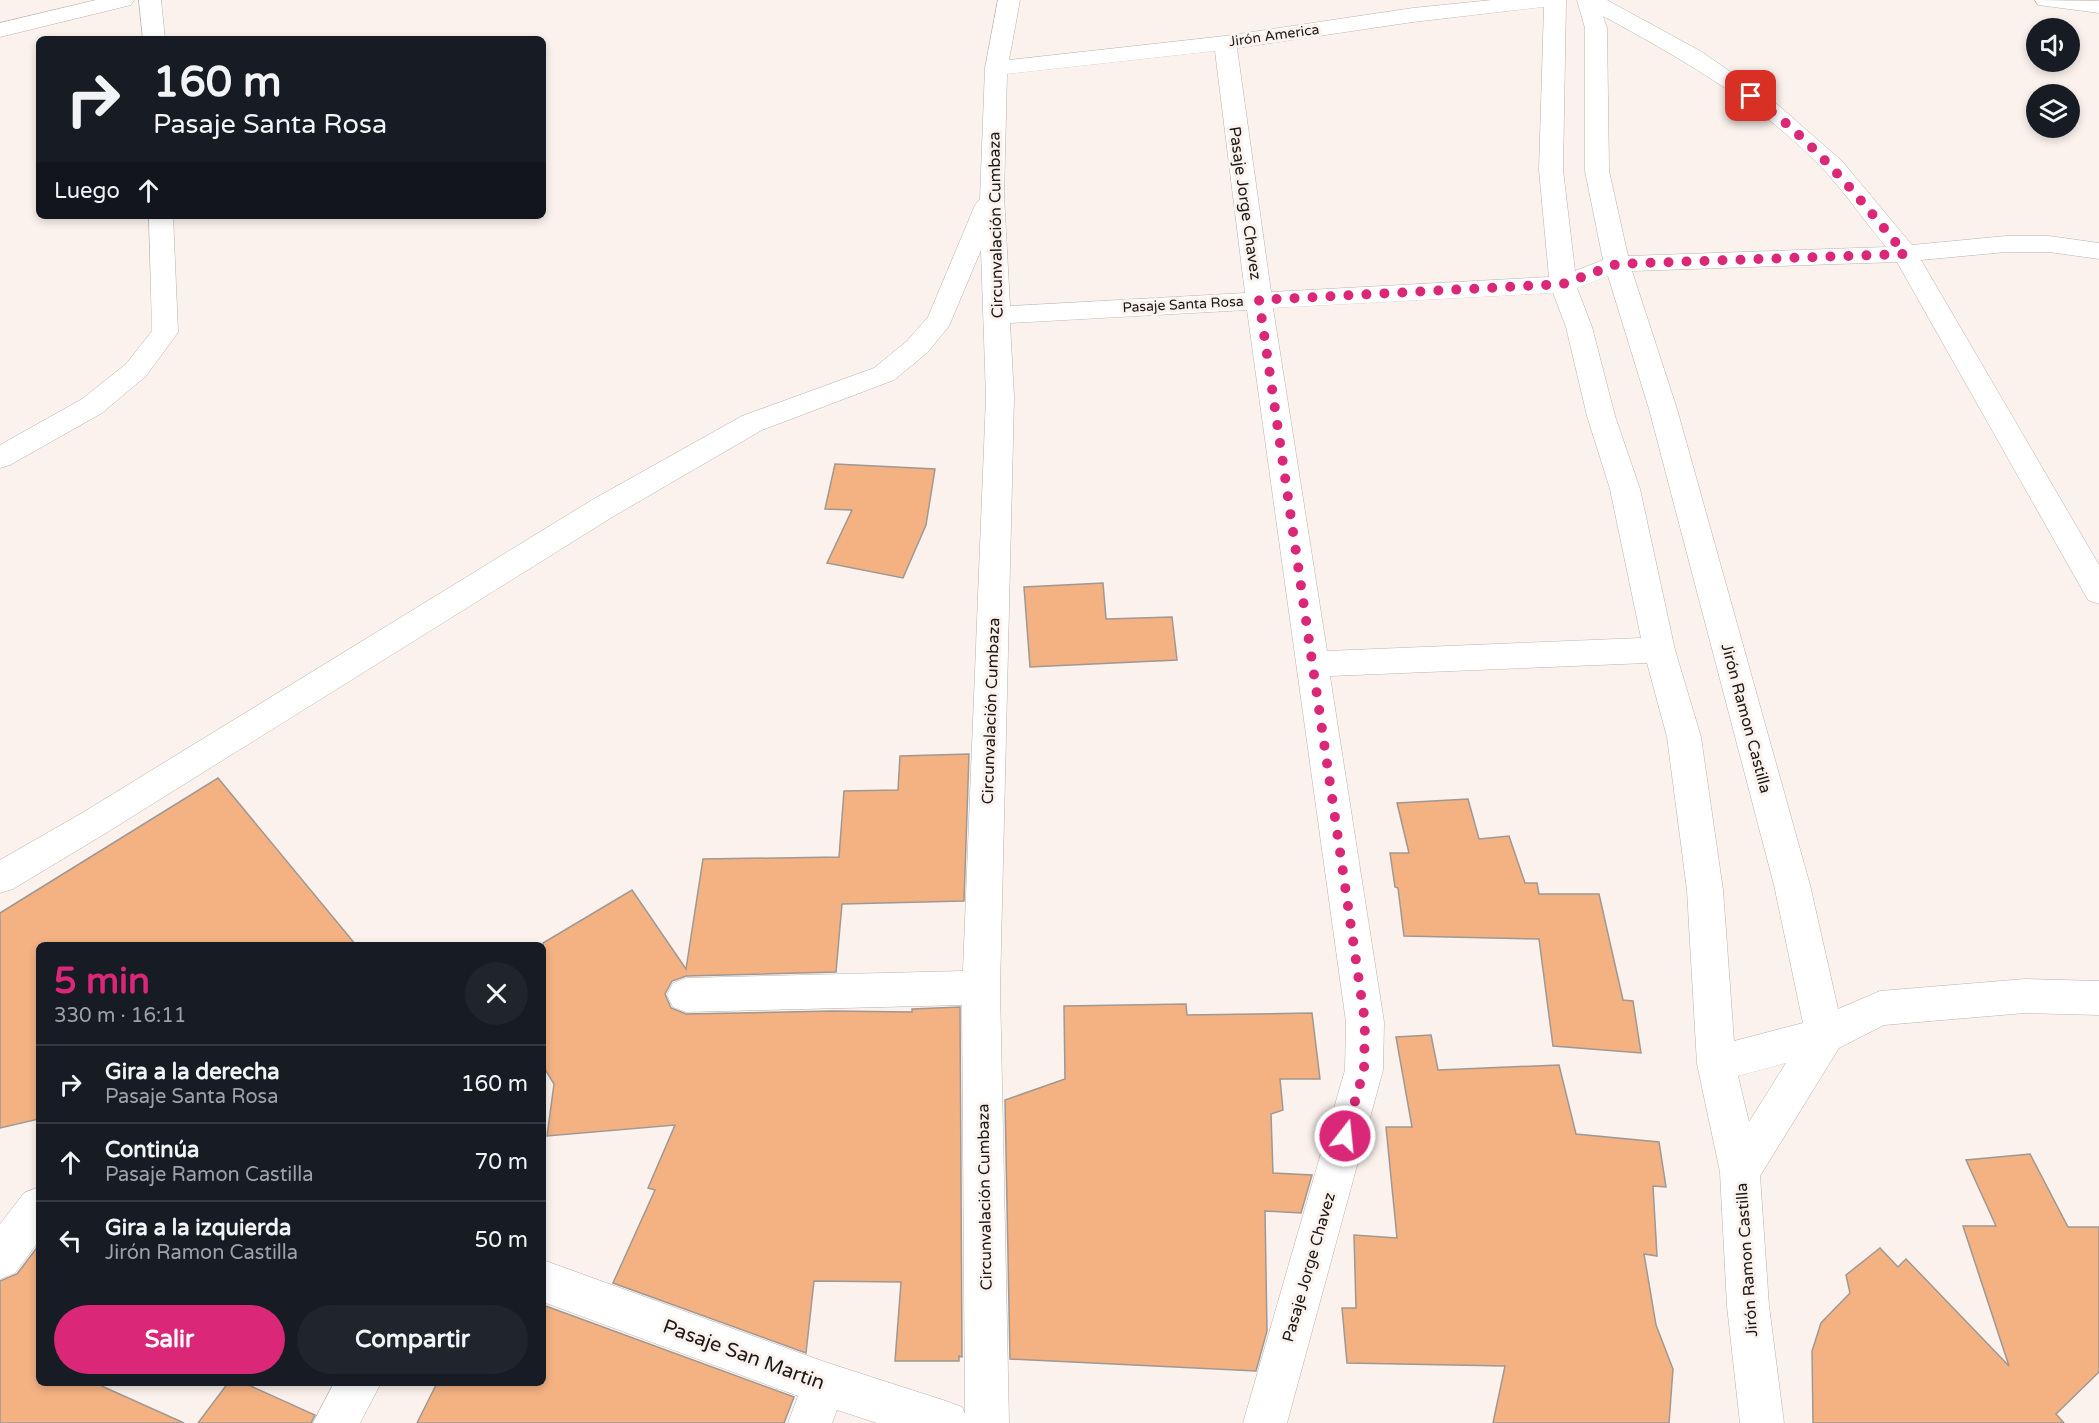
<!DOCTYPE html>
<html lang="es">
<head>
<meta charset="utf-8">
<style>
  :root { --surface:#171b24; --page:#20242c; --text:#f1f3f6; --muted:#9ea1a6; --line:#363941; --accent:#db2777 }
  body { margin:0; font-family:"Varela Round",sans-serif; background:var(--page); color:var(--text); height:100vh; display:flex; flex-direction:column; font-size:22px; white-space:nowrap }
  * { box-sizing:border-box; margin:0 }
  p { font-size:20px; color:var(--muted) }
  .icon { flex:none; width:33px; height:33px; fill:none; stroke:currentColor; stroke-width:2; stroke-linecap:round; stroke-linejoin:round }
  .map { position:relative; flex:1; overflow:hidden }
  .details { position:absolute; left:36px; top:942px; width:510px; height:444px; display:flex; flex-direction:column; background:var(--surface); border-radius:9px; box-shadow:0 3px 9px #0003 }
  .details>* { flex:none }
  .guide { position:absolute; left:36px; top:36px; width:510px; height:183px; border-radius:9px; box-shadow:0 3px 9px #0003; background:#171b24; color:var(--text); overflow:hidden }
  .fabs { position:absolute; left:2026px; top:18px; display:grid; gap:12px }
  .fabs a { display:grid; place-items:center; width:54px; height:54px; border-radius:50%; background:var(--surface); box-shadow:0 3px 9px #0003; font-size:30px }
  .pin { position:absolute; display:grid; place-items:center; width:51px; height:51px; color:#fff; margin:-26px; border-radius:12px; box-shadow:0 3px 9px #0006 }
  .me { position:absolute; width:66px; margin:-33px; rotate:16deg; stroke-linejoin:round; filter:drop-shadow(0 0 4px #0008) }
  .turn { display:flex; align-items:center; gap:21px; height:126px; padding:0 18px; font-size:27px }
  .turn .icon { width:78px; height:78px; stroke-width:2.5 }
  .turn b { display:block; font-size:42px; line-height:51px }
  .then { display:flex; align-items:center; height:57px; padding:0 18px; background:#0003; gap:12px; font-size:22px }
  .round { display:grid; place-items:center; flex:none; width:63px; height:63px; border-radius:32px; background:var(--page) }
  .summary { display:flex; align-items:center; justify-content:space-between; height:102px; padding:0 18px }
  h1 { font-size:36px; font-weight:700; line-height:45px; color:var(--accent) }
  .primary-button { display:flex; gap:12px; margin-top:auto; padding:12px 18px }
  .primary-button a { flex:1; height:69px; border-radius:36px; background:var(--accent); color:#fff; font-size:24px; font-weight:700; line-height:69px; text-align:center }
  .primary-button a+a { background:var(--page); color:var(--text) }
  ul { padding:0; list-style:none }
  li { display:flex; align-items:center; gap:18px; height:78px; padding:0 18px; border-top:2px solid var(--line) }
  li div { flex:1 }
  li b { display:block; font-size:22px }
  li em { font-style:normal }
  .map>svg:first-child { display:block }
</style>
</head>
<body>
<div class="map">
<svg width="2099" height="1423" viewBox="0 0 2099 1423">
  <rect width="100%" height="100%" fill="#fbf2ed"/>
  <!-- building -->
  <g fill="#f4b283" stroke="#9f9893" stroke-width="1.5">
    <path d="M835,464L935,469L926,525L903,578L827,563L852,510L825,509Z"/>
    <path d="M1103,583L1106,619L1172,617L1177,660L1030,667L1024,587Z"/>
    <path d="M969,754L964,901L842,904L836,972L686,976L672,981L665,994L671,1008L686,1014L833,1011L912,1012V1009L960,1007L962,1357L959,1356V1361H895L901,1282L814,1281L806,1353L613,1283L655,1190L648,1188L675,1125L547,1136L554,1084L543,1066V943L632,890L686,969L703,859L839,857L844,791L898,790L900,756Z"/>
    <path d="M218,778L356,945H39V1119L0,1128V913Z"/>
    <path d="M1468,799L1479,839L1509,836L1525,883H1537L1539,894H1599L1623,1000L1633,1001L1641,1053L1553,1046L1539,939L1404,936L1398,888L1395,887L1390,853H1409L1397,803Z"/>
    <path d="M1186,1004L1187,1015L1312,1013L1320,1079H1280L1283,1110L1271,1114L1273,1173L1312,1175L1301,1213L1265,1211L1267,1331L1256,1371L1010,1359L1005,1100L1065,1079L1064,1006Z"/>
    <path d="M1431,1035L1438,1070L1559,1065L1576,1134L1659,1142L1666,1187L1653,1186L1657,1256L1644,1254L1656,1325L1673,1369L1669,1423H1493L1505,1366L1347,1363L1342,1308H1356L1354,1235L1397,1238L1386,1127H1412L1396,1037Z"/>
    <path d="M2030,1154L2068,1227H2099V1372L2056,1414L2064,1423H1813L1812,1351L1821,1323L1850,1293L1846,1275L1880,1248L1898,1267L1906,1259L2009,1366L1963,1226H1996L1966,1160Z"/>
    <path d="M39,1245V1383H95L184,1423H0V1281L17,1274Z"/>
    <path d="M543,1305L794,1397L784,1423H417L437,1383H543Z"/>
    <path d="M228,1383H244L315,1415L311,1423H198Z"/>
  </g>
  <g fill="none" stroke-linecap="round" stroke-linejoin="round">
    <!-- minor casing -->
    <g stroke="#bab2ad" stroke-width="1">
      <g id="minor">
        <path d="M998,0H1020L1009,60L1225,36L1413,8L1492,0H1566L1563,170L1575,271L1603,260L1585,171V28L1577,0H1607L1702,52L1778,105L1842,161L1912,245L2006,236H2049L2099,243V259L2049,252H2006L1921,260L2099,565V604L2088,600L1897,262L1632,271L1677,409L1810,885L1838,1009L1880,991L2025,979L2099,981V1015L2025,1013L1884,1025L1839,1048L1760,1176L1769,1306L1784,1423H1740L1727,1306L1720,1172L1697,1064L1687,890L1667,737L1647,663L1330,676L1384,1022L1383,1070L1287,1423H1243L1345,1070L1346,1022L1247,310L1010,323L1014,397L1000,988L1009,1423H877L837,1410L832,1423H788L798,1396L543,1302V1260L825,1362L946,1401L962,1407L965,1414L962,1005L686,1012L673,1007L667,995L673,983L686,978L963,971L986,397L981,250L949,326L927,353L894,380L762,430L614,516L106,833L13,889L0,893V860L82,813L592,500L742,416L874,368L907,341L928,317L975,205L980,199L985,68ZM1544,7L1539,170L1549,277L1271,292L1237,48L1413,22ZM1603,16C1682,59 1763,105 1825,171C1847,195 1865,222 1886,247L1628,256L1609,171L1607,28ZM1215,51L1245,293L1010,306L1004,195L1007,74ZM1608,276L1649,409L1774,885L1803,1023L1734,1041L1723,890L1701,737L1675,650L1640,489L1615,416L1592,327L1577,288ZM1553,293L1566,327L1587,416L1610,489L1641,638L1327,651L1273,308ZM1786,1063L1749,1122L1738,1076Z"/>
        <path d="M2035,0L2099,1V13L2046,6L2038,5Z"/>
        <path d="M39,1187V1241L15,1273L0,1279V1224L24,1193Z"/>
        <path d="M334,1383H381L360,1423H313Z"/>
      </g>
    </g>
    <!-- tertiary casing -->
    <g stroke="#bab2ad" stroke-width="1">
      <path id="tertiary" d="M96,0H134L131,5L0,37V23Z"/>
    </g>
    <!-- secondary casing -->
    <g stroke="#bab2ad" stroke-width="1">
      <g id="secondary">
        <path d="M139,0H161L165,39H143Z"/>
        <path d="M149,216H173L178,332L174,338L146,376L102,413L10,465L0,468V445L82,399L126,364L152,331Z"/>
      </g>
    </g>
    <!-- minor -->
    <use href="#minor" fill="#fff" fill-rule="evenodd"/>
    <!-- tertiary -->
    <use href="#tertiary" fill="#fff" fill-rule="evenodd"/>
    <!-- secondary -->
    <use href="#secondary" fill="#fff" fill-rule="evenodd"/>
  </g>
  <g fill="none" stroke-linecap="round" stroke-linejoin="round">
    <!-- route -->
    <path stroke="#db2777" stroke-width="10" stroke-dasharray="0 18" d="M1345,1136L1364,1070L1365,1022L1259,300L1563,284L1617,264L1905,254C1858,196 1812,139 1751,96"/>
  </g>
  <g text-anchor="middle" stroke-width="6" stroke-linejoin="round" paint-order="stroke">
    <!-- far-street labels -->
    <g font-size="14" fill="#1c1917" stroke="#fbf2ed">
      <text transform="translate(1274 35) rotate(-8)" y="5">Jirón America</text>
      <text transform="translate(1183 304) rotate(-3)" y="5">Pasaje Santa Rosa</text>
    </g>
    <!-- street labels -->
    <g font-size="16" fill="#1c1917" stroke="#fbf2ed">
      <text transform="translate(1246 203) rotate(82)" y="6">Pasaje Jorge Chavez</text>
      <text transform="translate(995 225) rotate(-91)" y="6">Circunvalación Cumbaza</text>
      <text transform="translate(990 711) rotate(-88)" y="6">Circunvalación Cumbaza</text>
      <text transform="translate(1747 718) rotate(75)" y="6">Jirón Ramon Castilla</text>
      <text transform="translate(984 1197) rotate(-91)" y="6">Circunvalación Cumbaza</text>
      <text transform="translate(1746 1260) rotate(-94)" y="6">Jirón Ramon Castilla</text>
      <text transform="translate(1308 1267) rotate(-74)" y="6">Pasaje Jorge Chavez</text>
    </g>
    <!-- near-street labels -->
    <g font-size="20" fill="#1c1917" stroke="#fbf2ed">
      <text transform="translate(744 1354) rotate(20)" y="7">Pasaje San Martin</text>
    </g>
  </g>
</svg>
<div class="fabs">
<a><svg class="icon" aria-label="sound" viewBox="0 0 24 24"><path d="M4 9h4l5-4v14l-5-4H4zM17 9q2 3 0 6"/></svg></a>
<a><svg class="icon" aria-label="layers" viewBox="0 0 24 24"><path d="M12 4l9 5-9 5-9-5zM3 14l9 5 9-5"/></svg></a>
</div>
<div class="pin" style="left:1751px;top:96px;background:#d93025"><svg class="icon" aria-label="arrive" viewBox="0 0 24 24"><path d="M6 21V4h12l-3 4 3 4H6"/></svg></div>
<svg class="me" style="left:1345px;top:1136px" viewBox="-20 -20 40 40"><circle r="17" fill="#db2777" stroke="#fff" stroke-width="3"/><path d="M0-11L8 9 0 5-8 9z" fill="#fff"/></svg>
<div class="guide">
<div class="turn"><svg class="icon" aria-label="right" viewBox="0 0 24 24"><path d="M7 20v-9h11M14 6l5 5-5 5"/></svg><div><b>160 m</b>Pasaje Santa Rosa</div></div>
<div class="then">Luego<svg class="icon" aria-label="ahead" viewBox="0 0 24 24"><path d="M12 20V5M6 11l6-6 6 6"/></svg></div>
</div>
<section class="details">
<div class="summary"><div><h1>5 min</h1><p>330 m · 16:11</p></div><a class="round"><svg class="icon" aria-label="close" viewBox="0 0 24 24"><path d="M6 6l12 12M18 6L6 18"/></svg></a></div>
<ul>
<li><svg class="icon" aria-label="right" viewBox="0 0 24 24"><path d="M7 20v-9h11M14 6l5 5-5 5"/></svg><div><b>Gira a la derecha</b><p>Pasaje Santa Rosa</p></div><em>160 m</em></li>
<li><svg class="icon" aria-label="ahead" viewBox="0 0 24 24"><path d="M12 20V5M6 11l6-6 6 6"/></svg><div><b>Continúa</b><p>Pasaje Ramon Castilla</p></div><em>70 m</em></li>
<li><svg class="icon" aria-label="left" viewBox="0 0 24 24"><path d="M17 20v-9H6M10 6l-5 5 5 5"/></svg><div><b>Gira a la izquierda</b><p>Jirón Ramon Castilla</p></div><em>50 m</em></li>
</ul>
<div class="primary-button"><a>Salir</a><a>Compartir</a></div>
</section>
</div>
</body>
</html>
